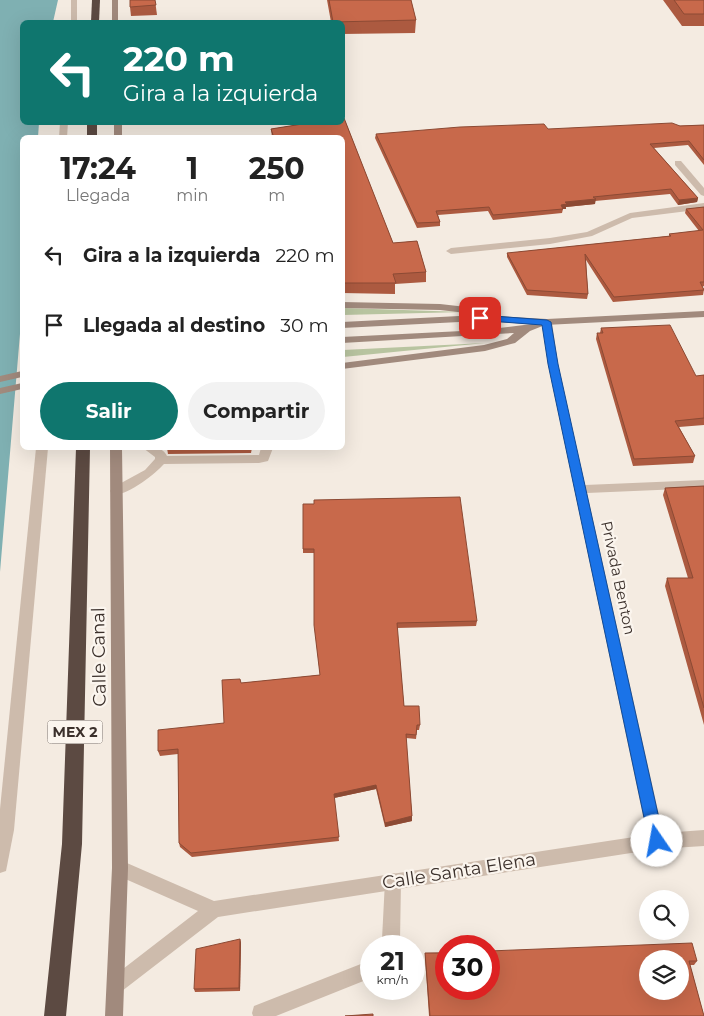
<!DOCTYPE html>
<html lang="es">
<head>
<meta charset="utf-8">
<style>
  :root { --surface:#fff; --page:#f2f2f2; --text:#222; --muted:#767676; --accent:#0f766e }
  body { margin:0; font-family:Montserrat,sans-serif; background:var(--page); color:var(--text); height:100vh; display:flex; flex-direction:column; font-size:19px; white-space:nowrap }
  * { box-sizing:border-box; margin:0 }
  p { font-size:16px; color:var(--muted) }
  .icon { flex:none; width:28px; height:28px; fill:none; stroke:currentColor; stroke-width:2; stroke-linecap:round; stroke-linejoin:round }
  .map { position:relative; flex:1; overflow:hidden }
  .drawer { position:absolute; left:20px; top:135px; width:325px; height:315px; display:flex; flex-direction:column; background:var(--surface); border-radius:8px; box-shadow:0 5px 20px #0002 }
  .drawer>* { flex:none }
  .guide { position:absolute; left:20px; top:20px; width:325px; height:105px; border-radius:8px; box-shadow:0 5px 20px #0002; background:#0f766e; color:#fff; overflow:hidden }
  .tools { position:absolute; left:639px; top:890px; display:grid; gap:10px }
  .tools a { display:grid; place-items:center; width:50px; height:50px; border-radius:50%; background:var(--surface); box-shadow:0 5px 20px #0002; font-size:25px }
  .speed { position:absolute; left:360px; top:935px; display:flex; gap:10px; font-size:25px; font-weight:700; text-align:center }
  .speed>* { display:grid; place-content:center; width:65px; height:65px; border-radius:50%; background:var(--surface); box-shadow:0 5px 20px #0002; line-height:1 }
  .speed small { font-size:12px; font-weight:400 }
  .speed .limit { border:8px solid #d22; background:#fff; color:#111 }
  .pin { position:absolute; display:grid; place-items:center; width:42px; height:42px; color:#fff; margin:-21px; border-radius:10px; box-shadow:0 2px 8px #0006 }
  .me { position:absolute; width:55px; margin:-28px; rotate:348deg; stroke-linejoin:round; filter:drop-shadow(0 0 4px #0008) }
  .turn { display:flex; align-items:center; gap:18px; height:105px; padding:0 20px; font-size:22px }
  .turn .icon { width:65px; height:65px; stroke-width:2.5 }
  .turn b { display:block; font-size:35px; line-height:42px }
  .eta { display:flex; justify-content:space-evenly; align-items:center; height:85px; text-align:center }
  .eta b { font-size:30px; font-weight:700; line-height:35px }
  .action { display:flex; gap:10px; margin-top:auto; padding:10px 20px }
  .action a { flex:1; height:58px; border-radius:30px; background:var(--accent); color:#fff; font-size:20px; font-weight:700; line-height:58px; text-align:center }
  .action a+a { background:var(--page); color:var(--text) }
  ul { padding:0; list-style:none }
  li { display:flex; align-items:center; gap:15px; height:70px; padding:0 20px }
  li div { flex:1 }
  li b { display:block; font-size:19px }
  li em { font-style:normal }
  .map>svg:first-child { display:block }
</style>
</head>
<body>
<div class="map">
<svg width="704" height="1016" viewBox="0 0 704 1016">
  <rect width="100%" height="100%" fill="#f4ebe1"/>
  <!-- green -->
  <g fill="#b8c4a0">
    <path d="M343,308L464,312L343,315Z"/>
    <path d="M485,343L343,357V350Z"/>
  </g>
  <!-- water -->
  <path fill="#7fb0b2" d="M0,0H58L53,22H22V122L39,123L38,137L22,138V310L0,572Z"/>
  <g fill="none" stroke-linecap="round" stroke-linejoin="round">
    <!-- lane -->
    <g fill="#cdbbac" fill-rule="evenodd">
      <rect x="71" y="0" width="6" height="22"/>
      <path d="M60,122H68L67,138H59Z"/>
      <path d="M675,161H681L704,188V196L701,195L675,165Z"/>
      <path d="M704,203V209L632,218L592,236L550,244L451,254L446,251L451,248L550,238L587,232L630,213Z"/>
      <path d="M36,448H48L14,830L6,871L0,873V809Z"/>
      <path d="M143,448C152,447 163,447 167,456L259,455L261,448H273L268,461L259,463L164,464C155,474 125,498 112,494L110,491L112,488L145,470L155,459V457Z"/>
      <path d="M393,873L399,875L401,881L400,941L398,946H379L382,939L385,881L387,875Z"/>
      <path d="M371,960V978L276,1016H253L252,1013L254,1006Z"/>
    </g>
    <!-- street -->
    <path fill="#cdbbac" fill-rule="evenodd" d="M547,319L552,322L558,364L585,485L704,480V488L587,493L663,833L704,830V846L657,849L218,917L122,991L116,994L110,991L107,985L110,979L198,911L114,874L112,868L114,862L120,860L214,901L647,835L548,364L542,322Z"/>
    <!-- secondary -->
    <g fill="#a18a7d" fill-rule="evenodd">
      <rect x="112" y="0" width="6" height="22"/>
      <rect x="114" y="122" width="8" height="16"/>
      <path d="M342,302L440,304L484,309L489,312L484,315L440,310L342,308Z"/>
      <path d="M704,311V317L545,325L530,331L515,343L485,351L342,369V363L484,345L507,339L514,333L342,343V337L482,330L532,324L479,321L342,328V322L479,315L547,319Z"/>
      <path d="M22,371V377L0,382V376Z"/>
      <path d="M22,383V389L0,394V388Z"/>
      <path d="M110,448H122L128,868L123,1016H105L112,868Z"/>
    </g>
    <!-- highway -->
    <g fill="#5c4a42" fill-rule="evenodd">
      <path d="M92,0H100L99,22H91Z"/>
      <rect x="87" y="122" width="10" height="16"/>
      <path d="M76,448H90L82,844L66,1016H44L62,844Z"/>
    </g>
  </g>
  <!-- wall -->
  <g fill="#ac5a40">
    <path d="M155,0L157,15L131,16L130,7Z"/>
    <path d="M327,0H411L416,20L415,33L342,34V22H331Z"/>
    <path d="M663,0H704V26H682Z"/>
    <path d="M342,118H344L393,243L417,241L426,272V282L395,284V294L342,293V138H272L271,129L315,122H342Z"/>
    <path d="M704,125V165L688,145L654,148L698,198L697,202L678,205L670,194L595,201V204L566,207V209H563L562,213L493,220L488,211L438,215L440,222V226L417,228L375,138L376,134Z"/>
    <path d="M704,207V286L702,287L704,289L703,295L613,302L586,260L588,294L587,299L527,295L507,257V253L669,236V234L699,231L685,213L686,209Z"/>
    <path d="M601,328L696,376L704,375V425L679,427L695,456L693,463L633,466L596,339L597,333H600Z"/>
    <path d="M167,448H252L251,453L168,454Z"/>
    <path d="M704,486V725L665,586L667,578H688L663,495L665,488Z"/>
    <path d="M303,504L477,621L476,626L397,628L404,706L420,725L419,730H417L416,739L406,738L412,816V821L385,827L376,789L334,798L339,841L192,857L180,847L179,843L178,754L160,756L158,751L224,723L241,683L320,675L315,630L314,553H303Z"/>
    <path d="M240,939L241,943L240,991L195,992L194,989Z"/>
    <path d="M489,951L697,961L694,965H690L704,1016H429L425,957V953Z"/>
  </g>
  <!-- shaded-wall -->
  <g fill="#8c4a34">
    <path d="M698,198L697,202L678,205L679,200Z"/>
    <path d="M596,199L595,204L566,207V209H563L561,205L565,202Z"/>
    <path d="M376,785V789L334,798V794Z"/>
    <path d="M412,816V821L385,827V823Z"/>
    <path d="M240,939L241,943L240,991L239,988Z"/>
  </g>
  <!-- building -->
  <g fill="#c8694b" stroke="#8c4a34" fill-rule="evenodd">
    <path d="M130,0H155L156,5L130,7Z"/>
    <path d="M329,0H411L416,20L333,22Z"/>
    <path d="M674,0H704V14H684Z"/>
    <path d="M342,118H344L393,243L417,241L426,272L393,274L396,283H342V138H274L271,129L315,122H342Z"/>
    <path d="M672,123L680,126L704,125V160L689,141L650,144L698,198L679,200L671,189L593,197L596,199L565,202L567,204L561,205L563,209L493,215L489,207L436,211L440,222L417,223L376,134L460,127L544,124L548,129Z"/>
    <path d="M704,207V282H700L704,290L614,297L585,254L588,294L527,290L507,253L671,236L669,234L703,230L686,209Z"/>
    <path d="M670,325L696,376L704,375V418L675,421L695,456L634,459L597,333H603L601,328Z"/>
    <path d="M704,486V708L667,578H693L665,488Z"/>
    <path d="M460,497L477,621L397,623L404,706H419L420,725H417L416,735L406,734L412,816L385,823L376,785L334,794L339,837L191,853L179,843L178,749L158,751V730L224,723L222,680L240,679L241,683L320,675L314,625V549H303V504H314V500Z"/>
    <path d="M240,939L239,988L194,989L196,949Z"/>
    <path d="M692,943L697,961H689L704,1016H430L425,953H446V989H489V951ZM648,959H680V991H648Z"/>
    <path d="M373,1014V1016H345Z"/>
  </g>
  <!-- route -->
  <path fill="#1a73e8" stroke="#114b97" d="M480,315L547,320L551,322L558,364L664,841L662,846L657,848L651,846L649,841L548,364L542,325L476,320V316Z"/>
  <g text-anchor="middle" stroke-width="4.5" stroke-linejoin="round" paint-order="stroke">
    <!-- shield labels -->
    <rect fill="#fbf5ee" stroke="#756b66" stroke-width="1" x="47.5" y="720.5" width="55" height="23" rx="4"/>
    <g font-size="14" font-weight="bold" fill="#3b302b">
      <text x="75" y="737">MEX 2</text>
    </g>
    <!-- street labels -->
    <g font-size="15" fill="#3b302b" stroke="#fbf5ee">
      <text transform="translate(618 578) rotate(78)" y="5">Privada Benton</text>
    </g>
    <!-- near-street labels -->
    <g font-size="18" fill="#3b302b" stroke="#fbf5ee">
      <text transform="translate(99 657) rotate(-91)" y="6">Calle Canal</text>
      <text transform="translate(459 871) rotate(-9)" y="6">Calle Santa Elena</text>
    </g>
  </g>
</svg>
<div class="tools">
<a><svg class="icon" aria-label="search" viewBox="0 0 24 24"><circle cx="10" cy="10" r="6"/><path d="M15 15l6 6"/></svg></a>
<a><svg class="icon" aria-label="layers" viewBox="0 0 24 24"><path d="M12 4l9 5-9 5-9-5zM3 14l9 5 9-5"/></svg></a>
</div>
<div class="speed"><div>21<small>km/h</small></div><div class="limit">30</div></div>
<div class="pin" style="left:480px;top:318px;background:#d93025"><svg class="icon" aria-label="arrive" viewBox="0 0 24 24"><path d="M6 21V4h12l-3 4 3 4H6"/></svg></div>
<svg class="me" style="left:657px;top:841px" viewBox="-20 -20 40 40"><circle r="19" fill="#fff"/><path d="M0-13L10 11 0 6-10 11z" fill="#1a73e8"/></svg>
<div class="guide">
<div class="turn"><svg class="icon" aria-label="left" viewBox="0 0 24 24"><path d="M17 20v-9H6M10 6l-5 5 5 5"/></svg><div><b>220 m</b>Gira a la izquierda</div></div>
</div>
<section class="drawer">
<div class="eta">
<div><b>17:24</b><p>Llegada</p></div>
<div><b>1</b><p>min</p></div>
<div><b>250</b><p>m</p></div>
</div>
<ul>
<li><svg class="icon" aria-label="left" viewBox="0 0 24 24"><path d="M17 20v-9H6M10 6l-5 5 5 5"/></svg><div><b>Gira a la izquierda</b></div><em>220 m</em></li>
<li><svg class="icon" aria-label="arrive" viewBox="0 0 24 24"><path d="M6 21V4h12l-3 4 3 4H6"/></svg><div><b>Llegada al destino</b></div><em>30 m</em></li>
</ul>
<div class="action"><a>Salir</a><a>Compartir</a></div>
</section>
</div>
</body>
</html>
